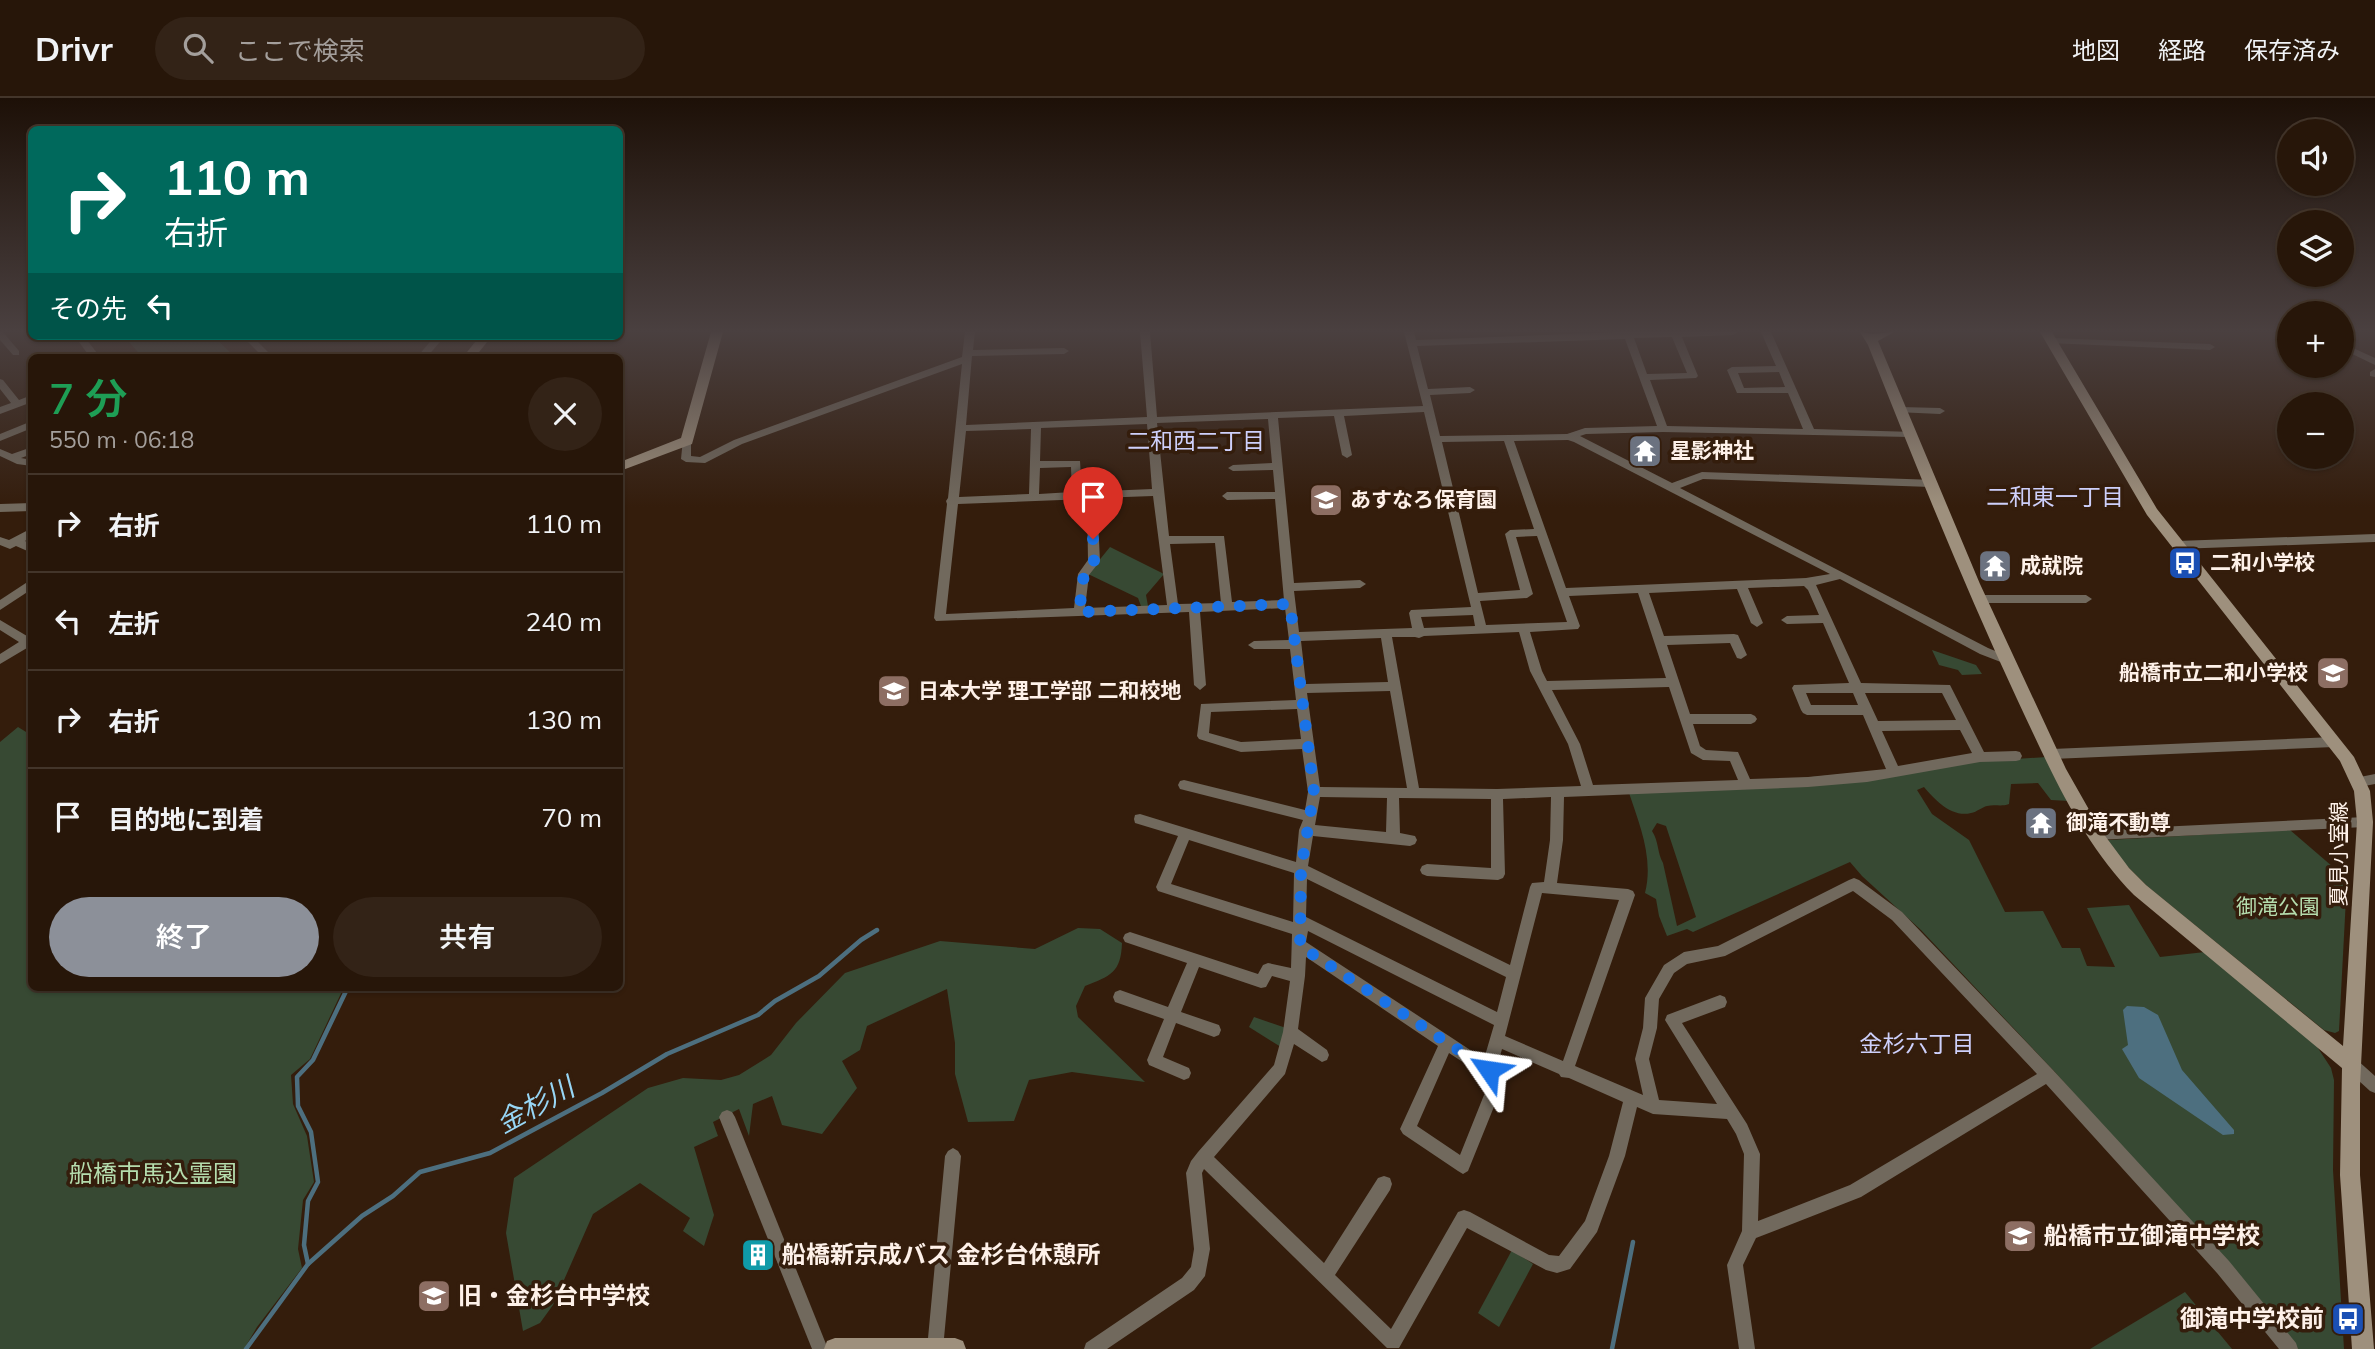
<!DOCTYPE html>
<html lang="ja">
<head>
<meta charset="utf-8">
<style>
  :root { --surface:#271609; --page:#332317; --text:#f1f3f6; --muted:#a49f9c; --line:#43352a; --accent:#8c9099 }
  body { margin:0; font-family:Mulish,"Noto Sans JP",sans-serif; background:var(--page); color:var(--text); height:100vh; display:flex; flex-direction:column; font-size:26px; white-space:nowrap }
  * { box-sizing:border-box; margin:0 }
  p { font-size:23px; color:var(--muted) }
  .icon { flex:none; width:38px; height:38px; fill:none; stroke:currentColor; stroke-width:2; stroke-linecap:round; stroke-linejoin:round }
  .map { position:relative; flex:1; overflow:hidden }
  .sheet { position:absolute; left:28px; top:256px; width:595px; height:637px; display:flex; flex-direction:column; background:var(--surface); border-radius:10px; box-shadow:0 2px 5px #0004,0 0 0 2px var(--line) }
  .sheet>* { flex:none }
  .guide { position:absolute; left:28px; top:28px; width:595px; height:214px; border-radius:10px; box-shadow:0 2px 5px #0004,0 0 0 2px var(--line); background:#00695c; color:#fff; overflow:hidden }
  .fabs { position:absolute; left:2277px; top:21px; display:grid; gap:14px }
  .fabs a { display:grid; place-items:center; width:77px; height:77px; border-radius:50%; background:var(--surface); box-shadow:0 2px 5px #0004,0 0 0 2px var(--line); font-size:35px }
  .pin { position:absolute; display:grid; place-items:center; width:60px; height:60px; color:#fff; margin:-72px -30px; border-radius:50% 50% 50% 0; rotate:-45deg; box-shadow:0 0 7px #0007 }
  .pin .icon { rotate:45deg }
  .me { position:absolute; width:77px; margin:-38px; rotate:302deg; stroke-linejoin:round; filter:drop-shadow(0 0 5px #0008) }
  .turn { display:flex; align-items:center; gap:24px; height:147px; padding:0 21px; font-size:32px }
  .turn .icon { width:91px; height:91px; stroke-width:2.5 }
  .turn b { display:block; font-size:49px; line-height:60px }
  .then { display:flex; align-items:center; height:66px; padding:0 21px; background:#0003; gap:14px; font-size:26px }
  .round { display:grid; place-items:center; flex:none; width:74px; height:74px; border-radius:37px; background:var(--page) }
  .headline { display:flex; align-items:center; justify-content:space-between; height:119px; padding:0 21px }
  h1 { font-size:42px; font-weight:600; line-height:52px; color:#1e9e55 }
  .action { display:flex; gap:14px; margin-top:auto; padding:14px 21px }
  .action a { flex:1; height:80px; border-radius:42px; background:var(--accent); color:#fff; font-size:28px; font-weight:600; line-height:80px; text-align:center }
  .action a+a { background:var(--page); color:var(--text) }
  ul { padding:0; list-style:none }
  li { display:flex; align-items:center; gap:21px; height:98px; padding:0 21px; border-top:2px solid var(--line) }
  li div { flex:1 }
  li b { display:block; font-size:26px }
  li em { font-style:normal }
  header { display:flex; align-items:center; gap:42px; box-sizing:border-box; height:98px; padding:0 35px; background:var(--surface); border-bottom:2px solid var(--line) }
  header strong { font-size:33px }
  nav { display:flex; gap:38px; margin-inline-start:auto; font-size:24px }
  .search { width:490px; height:63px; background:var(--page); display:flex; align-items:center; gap:18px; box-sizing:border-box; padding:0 24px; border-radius:38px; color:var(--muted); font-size:26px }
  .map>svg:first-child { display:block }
</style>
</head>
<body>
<header>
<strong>Drivr</strong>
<div class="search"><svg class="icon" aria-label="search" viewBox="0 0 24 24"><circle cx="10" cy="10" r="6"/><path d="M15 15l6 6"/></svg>ここで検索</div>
<nav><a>地図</a><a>経路</a><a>保存済み</a></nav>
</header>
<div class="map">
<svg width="2375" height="1251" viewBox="0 0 2375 1251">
  <rect width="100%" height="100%" fill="#341d0c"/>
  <!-- green -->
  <g fill="#374933" fill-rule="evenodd">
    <path d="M124,238H213L235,259H142Z"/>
    <path d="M1110,449L1164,476L1146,497L1148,508H1141L1138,500L1088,476Z"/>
    <path d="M1932,552L1976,567L1982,576L1962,577L1958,572L1939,567Z"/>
    <path d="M18,629L31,637L32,889H344L310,961L291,977L293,1006L307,1038L314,1084L303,1102L298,1151L302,1170L257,1229L244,1251H0V644Z"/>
    <path d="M2047,659L2069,703L2051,702L2038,685L2011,686L2009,706C2001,709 1995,706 1987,708C1982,709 1977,714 1971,715C1952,720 1935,702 1924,689L1917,692L1932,716L1969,742L2005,814L2043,813L2062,850H2080L2087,868L2115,869L2087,810L2129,807L2160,859L2205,854L2314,944L2331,970L2334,982L2333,1072L2344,1251H2295L2184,1119L2054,973L1921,832L1862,778L1850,764L1693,834L1687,831L1667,838L1659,818L1656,801L1645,795C1654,760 1639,725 1628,692C1768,687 1907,667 2047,659ZM1657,725L1666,728L1696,819L1677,828L1663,765C1657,754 1659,744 1652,733Z"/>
    <path d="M2290,732L2347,781L2339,933L2335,935L2324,932L2147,788L2120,761L2108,742Z"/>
    <path d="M1078,830L1100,831L1122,845C1121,875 1110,878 1085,888L1076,908L1078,919L1145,984L1072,974L1029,982L1014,1023L968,1024L955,976V945L947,891L867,928L860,952L842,963L857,990L822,1036L782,1027L772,998L753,1006L749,1038L739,1011L713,1024L718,1038L694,1049L714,1117L704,1148L683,1133L690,1120L640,1085L593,1116L553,1207L540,1225L523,1233L506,1135L514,1080L648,990L683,980L721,982L739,977L771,957L796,925L845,875L940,843L1035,851Z"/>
    <path d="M1254,919L1286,930L1281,949L1249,929Z"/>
    <path d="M1512,1152L1533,1166L1499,1229L1478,1215Z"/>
    <path d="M2185,1194L2232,1251H2090Z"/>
  </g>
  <!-- water -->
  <path fill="#4d6f7f" d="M2127,908L2144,909L2158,917L2182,972L2234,1032V1036L2223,1037L2139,980L2122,951L2128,947L2123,912Z"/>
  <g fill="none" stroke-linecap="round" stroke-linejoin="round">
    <!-- stream -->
    <g stroke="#4d6f7f" stroke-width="4.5">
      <path d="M308,1166L304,1147L308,1103L318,1084L311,1034L298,1008L297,979L313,962L348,889"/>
      <path d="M246,1251L308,1166L362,1118L393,1098L420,1074L490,1055L602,995L667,956L758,917L775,903L819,878L861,842L877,832"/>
      <path d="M1612,1251L1633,1144"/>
    </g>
  </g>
  <!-- building -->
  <path fill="#cda8a0" d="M760,1144L766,1165L755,1170L749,1149Z"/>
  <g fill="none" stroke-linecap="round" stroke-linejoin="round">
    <!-- street -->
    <g fill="#71695d" fill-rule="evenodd">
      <path d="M0,234H3L19,253V257H13L0,242Z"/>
      <path d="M965,234H975L973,252L1064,250L1069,253L1064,256L972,258L966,327L1147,319L1140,234H1150L1157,319L1423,308L1404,234H1414L1416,242L1622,234H1738L1733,237L1682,239L1698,278L1696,280L1650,282L1667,328L1803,331L1788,295H1737L1727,272L1732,269L1776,268L1761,234H1771L1814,331L1914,334V338L1910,339L1663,334L1586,336L1580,338L1672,385L1702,374L1935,382L1936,385L1935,388L1931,389L1703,381L1680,390L1988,550L2010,559L2012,562L2006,566L1980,556L1840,481L1816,487L1861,585L1950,587L1984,654L2016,653L2020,654L2022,658L2020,662L2016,663L1980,664L1867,684L1808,689L1564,699L1563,742L1557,785L1628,791L1633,793L1635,797L1575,968L1643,997L1635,961L1643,930L1645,900L1664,867L1684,854L1718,848L1849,782L1854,780L1859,782L1902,814L2053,972L2229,1163L2296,1245L2298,1251H2279L2217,1175L2046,986L1861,1099L1756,1140L1743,1167L1755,1251H1739L1727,1167L1742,1133L1744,1056L1736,1036L1727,1021L1653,1016L1637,1009L1625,1058L1597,1134L1570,1171L1557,1175L1546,1172L1467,1130L1399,1250H1387L1204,1071L1202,1075L1210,1151L1205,1178L1194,1192L1107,1251H1084L1086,1245L1182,1180L1191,1169L1194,1151L1186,1075L1191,1063L1198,1054L1274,967L1283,934L1290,883L1272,878L1266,889L1261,890L1199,869L1181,914L1219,927L1221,932L1219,937L1214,939L1176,925L1163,959L1189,970L1191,975L1189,980L1184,982L1149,967L1147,962L1164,921L1115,904L1113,899L1115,894L1120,892L1168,909L1187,865L1125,844L1123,840L1125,836L1130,834L1258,876L1263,867L1268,865L1291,870L1292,836L1158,793L1156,789L1178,738L1135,725L1134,721L1135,717L1140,716L1296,764L1299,732L1303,722L1184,692L1180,691L1178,687L1180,683L1184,682L1305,712L1308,694L1302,651L1241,654L1199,641L1197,638L1201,606L1296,602L1290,551H1254L1248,547L1254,543L1289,542L1285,510L1200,514L1206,587L1200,592L1194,587L1189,514L936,523L934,520L947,406L946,403L948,400L962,266L742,346L705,365L686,364L681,361L683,341H691V358L700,359L734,342L962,259ZM1672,239L1687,275L1647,276L1634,240ZM1625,241L1657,328L1585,330L1567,336L1440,338L1430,297L1470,295L1475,292L1470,289L1428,291L1417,248ZM1779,274L1785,289L1744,290L1738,275ZM1424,314L1471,509L1411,512L1409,515L1412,530L1299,534L1294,493L1360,490L1366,486L1360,482L1294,485L1278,320L1334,318L1342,357L1347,360L1352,357L1344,318ZM1268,321L1272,365L1233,367L1228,370L1233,373L1273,372L1275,394H1227L1222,398L1227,402L1275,401L1284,502L1232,504L1224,438H1169L1157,325ZM1147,326L1152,391L1082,394L1080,363H1040L1041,330ZM1031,331L1029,396L959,399L966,333ZM1568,342L1574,344L1830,476L1806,480L1566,490L1514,343ZM1504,343L1534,431L1510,432L1505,436L1520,492L1478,495L1442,344ZM1071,369L1072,394L1039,396L1040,370ZM1153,398L1167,507L1085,510L1089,477L1100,463L1097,400ZM1087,401L1088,462L1078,476L1074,510L946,516L958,406ZM1537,438L1567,524L1486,527L1480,503L1527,500L1533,496L1516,439ZM1215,445L1221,505L1178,506L1170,446ZM1804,488L1808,492L1819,517L1787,518L1781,522L1787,526L1823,525L1849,585L1794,587L1792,590L1801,612L1803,615L1807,617H1863L1886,671L1808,679L1750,681L1738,654L1706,652L1700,648L1693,626H1751L1755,624L1757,621L1755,618L1751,616H1690L1667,547L1730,545L1737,560L1741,561L1747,557L1738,537L1734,536L1664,538L1649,495L1737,491L1751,525L1757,529L1763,525L1748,490ZM1638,495L1666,580L1547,583L1542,573L1530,534L1578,531L1580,528L1569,498ZM1473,517L1475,528L1424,530L1421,519ZM1519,534L1530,573L1568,646L1581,688L1497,691L1419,690L1392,539H1415L1419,540L1424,538ZM1381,540L1388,584L1306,586L1301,543ZM1669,589L1691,655L1703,662L1730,663L1738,682L1593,687L1580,646L1552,592ZM1390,593L1407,690L1320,689L1307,595ZM1806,595H1853L1858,607H1811ZM1865,595H1942L1956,622L1878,623ZM1297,611L1301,641L1241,644L1209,635L1211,614ZM1960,632L1972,655L1898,668L1882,633ZM1320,699L1387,700L1386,734L1315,727ZM1551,699L1550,742L1544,784L1532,785L1530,789L1510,867L1308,768L1313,738L1410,748L1415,746L1417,742L1415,738L1400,735L1399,700L1491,701V770L1427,766L1422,768L1420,772L1422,776L1427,778L1498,782L1503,780L1505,776L1503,701ZM1189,742L1294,775L1293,824L1171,786ZM1307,781L1506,879L1497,914L1306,819ZM1853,793L1892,822L2037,976L1850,1087L1758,1123L1760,1056L1747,1026L1682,925L1725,909L1727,904L1725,899L1720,897L1667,917L1665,922L1717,1006L1659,1002L1649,961L1657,930L1659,901L1674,875L1687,866L1725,858ZM1542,795L1619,802L1563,963L1505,938ZM1308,833L1494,927L1484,961L1306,844ZM1306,859L1438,948L1400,1031L1403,1036L1458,1073L1463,1076L1468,1073L1506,979L1504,974L1497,969L1502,951L1559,976L1561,979L1569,980L1623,1004L1609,1058L1585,1123L1559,1158L1549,1157L1470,1114L1464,1112L1458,1114L1391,1231L1335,1177L1390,1092L1392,1086L1390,1080L1384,1078L1378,1080L1324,1165L1214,1059L1285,976L1294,946L1322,964L1327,962L1329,957L1327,952L1298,931L1305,878ZM1449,955L1490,982L1460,1057L1417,1028Z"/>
      <path d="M242,238H252L273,259H263Z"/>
      <path d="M435,238H445L427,259H417Z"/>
      <path d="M2052,240L2210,246L2215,249L2210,252L2049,245V241Z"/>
      <path d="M84,241L87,242L100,259H90L79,244Z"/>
      <path d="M2342,245L2375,260V267L2342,251Z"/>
      <path d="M472,253L489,257L491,259L469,258L467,256Z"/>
      <path d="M2375,271V279L2370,278V274Z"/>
      <path d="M0,281L3,282L19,302L32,297V304L0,316V309L11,305L0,291Z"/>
      <path d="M1900,309L1940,310L1945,313L1940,316L1896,314V310Z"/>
      <path d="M32,323V330L0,343V336Z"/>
      <path d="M32,349V356L21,360L32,362V368L17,366L0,358V351L12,356Z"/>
      <path d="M32,405V413L0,414V406Z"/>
      <path d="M32,430V439L25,443L32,446V455L16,448L10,451L0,447V439L9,442Z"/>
      <path d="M2375,436V444L2177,451L2172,447L2177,443Z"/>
      <path d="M32,481V491L0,512V502Z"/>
      <path d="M1980,497H2086L2092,501L2086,505H1980L1974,501Z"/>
      <path d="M0,522L32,541V547L0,566V556L19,544L0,532Z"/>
      <path d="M2334,639L2338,641L2340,644L2338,647L2334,649L2052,661L2048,660L2046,656L2048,652L2052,651Z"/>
      <path d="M2375,676V686L2359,689L2355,688L2353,684L2355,680Z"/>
      <path d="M2365,719L2370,720L2371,724L2370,728L2365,729L2096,742L2091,741L2089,737L2091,733L2096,732Z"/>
      <path d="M2351,959L2356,961L2375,978V995L2370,993L2346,971L2344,966L2346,961Z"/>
      <path d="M727,1012L732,1014L735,1019L828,1251H812L719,1019L722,1014Z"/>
      <path d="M953,1050L958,1053L961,1058L943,1251H927L945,1058L948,1053Z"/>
    </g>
    <!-- secondary -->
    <g fill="#9e907d" fill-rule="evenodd">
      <path d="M711,234H723L692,346L620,373V364L681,340Z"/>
      <path d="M1860,234L1873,236L1894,234L1878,243L1980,486L2066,671L2100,731L2129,770L2146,787L2343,948L2357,724L2354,693L2340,663L2147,417L2040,234H2052L2157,411L2354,659L2370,693L2373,724L2360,988V1077L2374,1251H2352L2340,1077L2342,970L2134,797C2080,742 2050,671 2017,601C1963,485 1915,366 1868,247Z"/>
      <path d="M480,238H492L475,259H463Z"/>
      <path d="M835,1240H955L963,1243L966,1251H824L827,1243Z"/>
    </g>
  </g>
  <!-- sky -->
  <linearGradient id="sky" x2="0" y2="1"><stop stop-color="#1d1007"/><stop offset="0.57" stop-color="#4a4040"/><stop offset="1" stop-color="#4a4040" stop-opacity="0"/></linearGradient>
  <rect width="2375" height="409" fill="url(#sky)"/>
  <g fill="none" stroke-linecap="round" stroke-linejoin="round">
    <!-- route -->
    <path stroke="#1a73e8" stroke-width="12" stroke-dasharray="0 21.6" d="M1093,441L1094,463L1084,476L1079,514L1290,506L1314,694L1301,771L1300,848L1489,972"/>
  </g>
  <!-- icons -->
  <defs>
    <g id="temple-square" transform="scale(1.75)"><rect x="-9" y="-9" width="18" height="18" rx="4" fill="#6b7280" stroke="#341d0c"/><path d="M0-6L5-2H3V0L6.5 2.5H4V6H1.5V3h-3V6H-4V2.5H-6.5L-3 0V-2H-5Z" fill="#fff"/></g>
    <g id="school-square" transform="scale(1.75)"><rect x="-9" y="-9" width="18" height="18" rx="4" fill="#8d6e63" stroke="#341d0c"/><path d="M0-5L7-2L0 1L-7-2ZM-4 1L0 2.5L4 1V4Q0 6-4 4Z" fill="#fff"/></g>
    <g id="bus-square" transform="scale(1.75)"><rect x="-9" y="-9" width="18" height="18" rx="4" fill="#1a4fb4" stroke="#341d0c"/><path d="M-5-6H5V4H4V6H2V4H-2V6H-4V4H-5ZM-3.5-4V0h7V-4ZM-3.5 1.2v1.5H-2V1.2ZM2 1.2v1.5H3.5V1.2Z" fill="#fff"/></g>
    <g id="university-square" transform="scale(1.75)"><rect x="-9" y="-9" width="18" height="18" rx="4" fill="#8d6e63" stroke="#341d0c"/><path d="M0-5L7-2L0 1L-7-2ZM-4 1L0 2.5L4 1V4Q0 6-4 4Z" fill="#fff"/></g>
    <g id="building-square" transform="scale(1.75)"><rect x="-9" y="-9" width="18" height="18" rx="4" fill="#0f9aa8" stroke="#341d0c"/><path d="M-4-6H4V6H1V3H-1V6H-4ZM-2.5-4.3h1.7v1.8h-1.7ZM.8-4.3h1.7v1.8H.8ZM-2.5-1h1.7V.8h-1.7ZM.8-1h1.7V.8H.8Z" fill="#fff"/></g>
  </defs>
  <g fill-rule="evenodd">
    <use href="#temple-square" x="1645" y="353"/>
    <use href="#school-square" x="1326" y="402"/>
    <use href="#bus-square" x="2185" y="465"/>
    <use href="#temple-square" x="1995" y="468"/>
    <use href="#school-square" x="2333" y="575"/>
    <use href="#university-square" x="894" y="593"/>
    <use href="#temple-square" x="2041" y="725"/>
    <use href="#school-square" x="2020" y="1138"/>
    <use href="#building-square" x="758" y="1157"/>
    <use href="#school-square" x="434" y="1198"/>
    <use href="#bus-square" x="2348" y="1221"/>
  </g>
  <g text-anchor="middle" stroke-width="7" stroke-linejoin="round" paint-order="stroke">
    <!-- poi labels -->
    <g font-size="21" font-weight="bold" fill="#fef1e9" stroke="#341d0c" text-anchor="start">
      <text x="1670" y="360">星影神社</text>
      <text x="1350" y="409">あすなろ保育園</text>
      <text x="2210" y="472">二和小学校</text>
      <text x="2020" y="475">成就院</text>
      <text x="2308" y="582" text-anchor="end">船橋市立二和小学校</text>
      <text x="918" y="600">日本大学 理工学部 二和校地</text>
      <text x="2066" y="732">御滝不動尊</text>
    </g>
    <!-- street labels -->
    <g font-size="21" fill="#fef1e9" stroke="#341d0c">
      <text transform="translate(2339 756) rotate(-90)" y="7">夏見小室線</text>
    </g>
    <!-- park labels -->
    <g font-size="21" fill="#b5ddae" stroke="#341d0c">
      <text x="2278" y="816">御滝公園</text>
    </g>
    <!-- neighbourhood labels -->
    <g font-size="23" fill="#ced0fb" stroke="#341d0c">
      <text x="1196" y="351">二和西二丁目</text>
      <text x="2055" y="407">二和東一丁目</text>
      <text x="1917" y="954">金杉六丁目</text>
    </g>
    <!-- near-park labels -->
    <g font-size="24" fill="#b5ddae" stroke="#341d0c">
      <text x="153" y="1084">船橋市馬込霊園</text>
    </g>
    <!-- near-poi labels -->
    <g font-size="24" font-weight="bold" fill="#fef1e9" stroke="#341d0c" text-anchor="start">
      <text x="2044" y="1146">船橋市立御滝中学校</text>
      <text x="782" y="1165">船橋新京成バス 金杉台休憩所</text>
      <text x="458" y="1206">旧・金杉台中学校</text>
      <text x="2324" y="1229" text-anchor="end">御滝中学校前</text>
    </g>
    <!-- near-water labels -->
    <g font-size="28" font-style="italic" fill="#97d6f5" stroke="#341d0c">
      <text transform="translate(535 1007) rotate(-29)" y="10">金杉川</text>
    </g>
  </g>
</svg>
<div class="fabs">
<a><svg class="icon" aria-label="sound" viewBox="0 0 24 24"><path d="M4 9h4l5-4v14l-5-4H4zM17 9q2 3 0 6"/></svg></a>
<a><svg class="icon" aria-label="layers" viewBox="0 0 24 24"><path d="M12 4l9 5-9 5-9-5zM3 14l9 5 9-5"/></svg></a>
<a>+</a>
<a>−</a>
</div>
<div class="pin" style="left:1093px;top:441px;background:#d93025"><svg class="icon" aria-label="arrive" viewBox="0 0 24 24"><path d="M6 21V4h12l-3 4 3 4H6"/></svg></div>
<svg class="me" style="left:1489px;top:972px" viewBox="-20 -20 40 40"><path d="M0-17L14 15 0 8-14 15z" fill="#1a73e8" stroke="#fff" stroke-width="4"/></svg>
<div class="guide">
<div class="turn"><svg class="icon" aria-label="right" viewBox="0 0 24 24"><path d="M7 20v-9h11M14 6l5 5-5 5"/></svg><div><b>110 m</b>右折</div></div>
<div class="then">その先<svg class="icon" aria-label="left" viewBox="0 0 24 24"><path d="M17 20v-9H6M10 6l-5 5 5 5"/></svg></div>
</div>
<section class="sheet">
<div class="headline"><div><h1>7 分</h1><p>550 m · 06:18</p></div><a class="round"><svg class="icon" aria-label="close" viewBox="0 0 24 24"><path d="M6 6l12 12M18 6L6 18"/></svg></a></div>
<ul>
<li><svg class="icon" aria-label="right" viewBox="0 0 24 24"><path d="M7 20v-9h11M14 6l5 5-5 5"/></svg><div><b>右折</b></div><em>110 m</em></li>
<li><svg class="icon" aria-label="left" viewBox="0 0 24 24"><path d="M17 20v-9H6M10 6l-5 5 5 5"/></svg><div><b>左折</b></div><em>240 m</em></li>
<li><svg class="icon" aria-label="right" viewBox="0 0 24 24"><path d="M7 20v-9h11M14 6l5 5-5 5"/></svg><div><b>右折</b></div><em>130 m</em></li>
<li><svg class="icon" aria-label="arrive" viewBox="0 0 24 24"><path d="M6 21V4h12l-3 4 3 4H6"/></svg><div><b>目的地に到着</b></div><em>70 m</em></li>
</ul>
<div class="action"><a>終了</a><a>共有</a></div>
</section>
</div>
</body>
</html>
